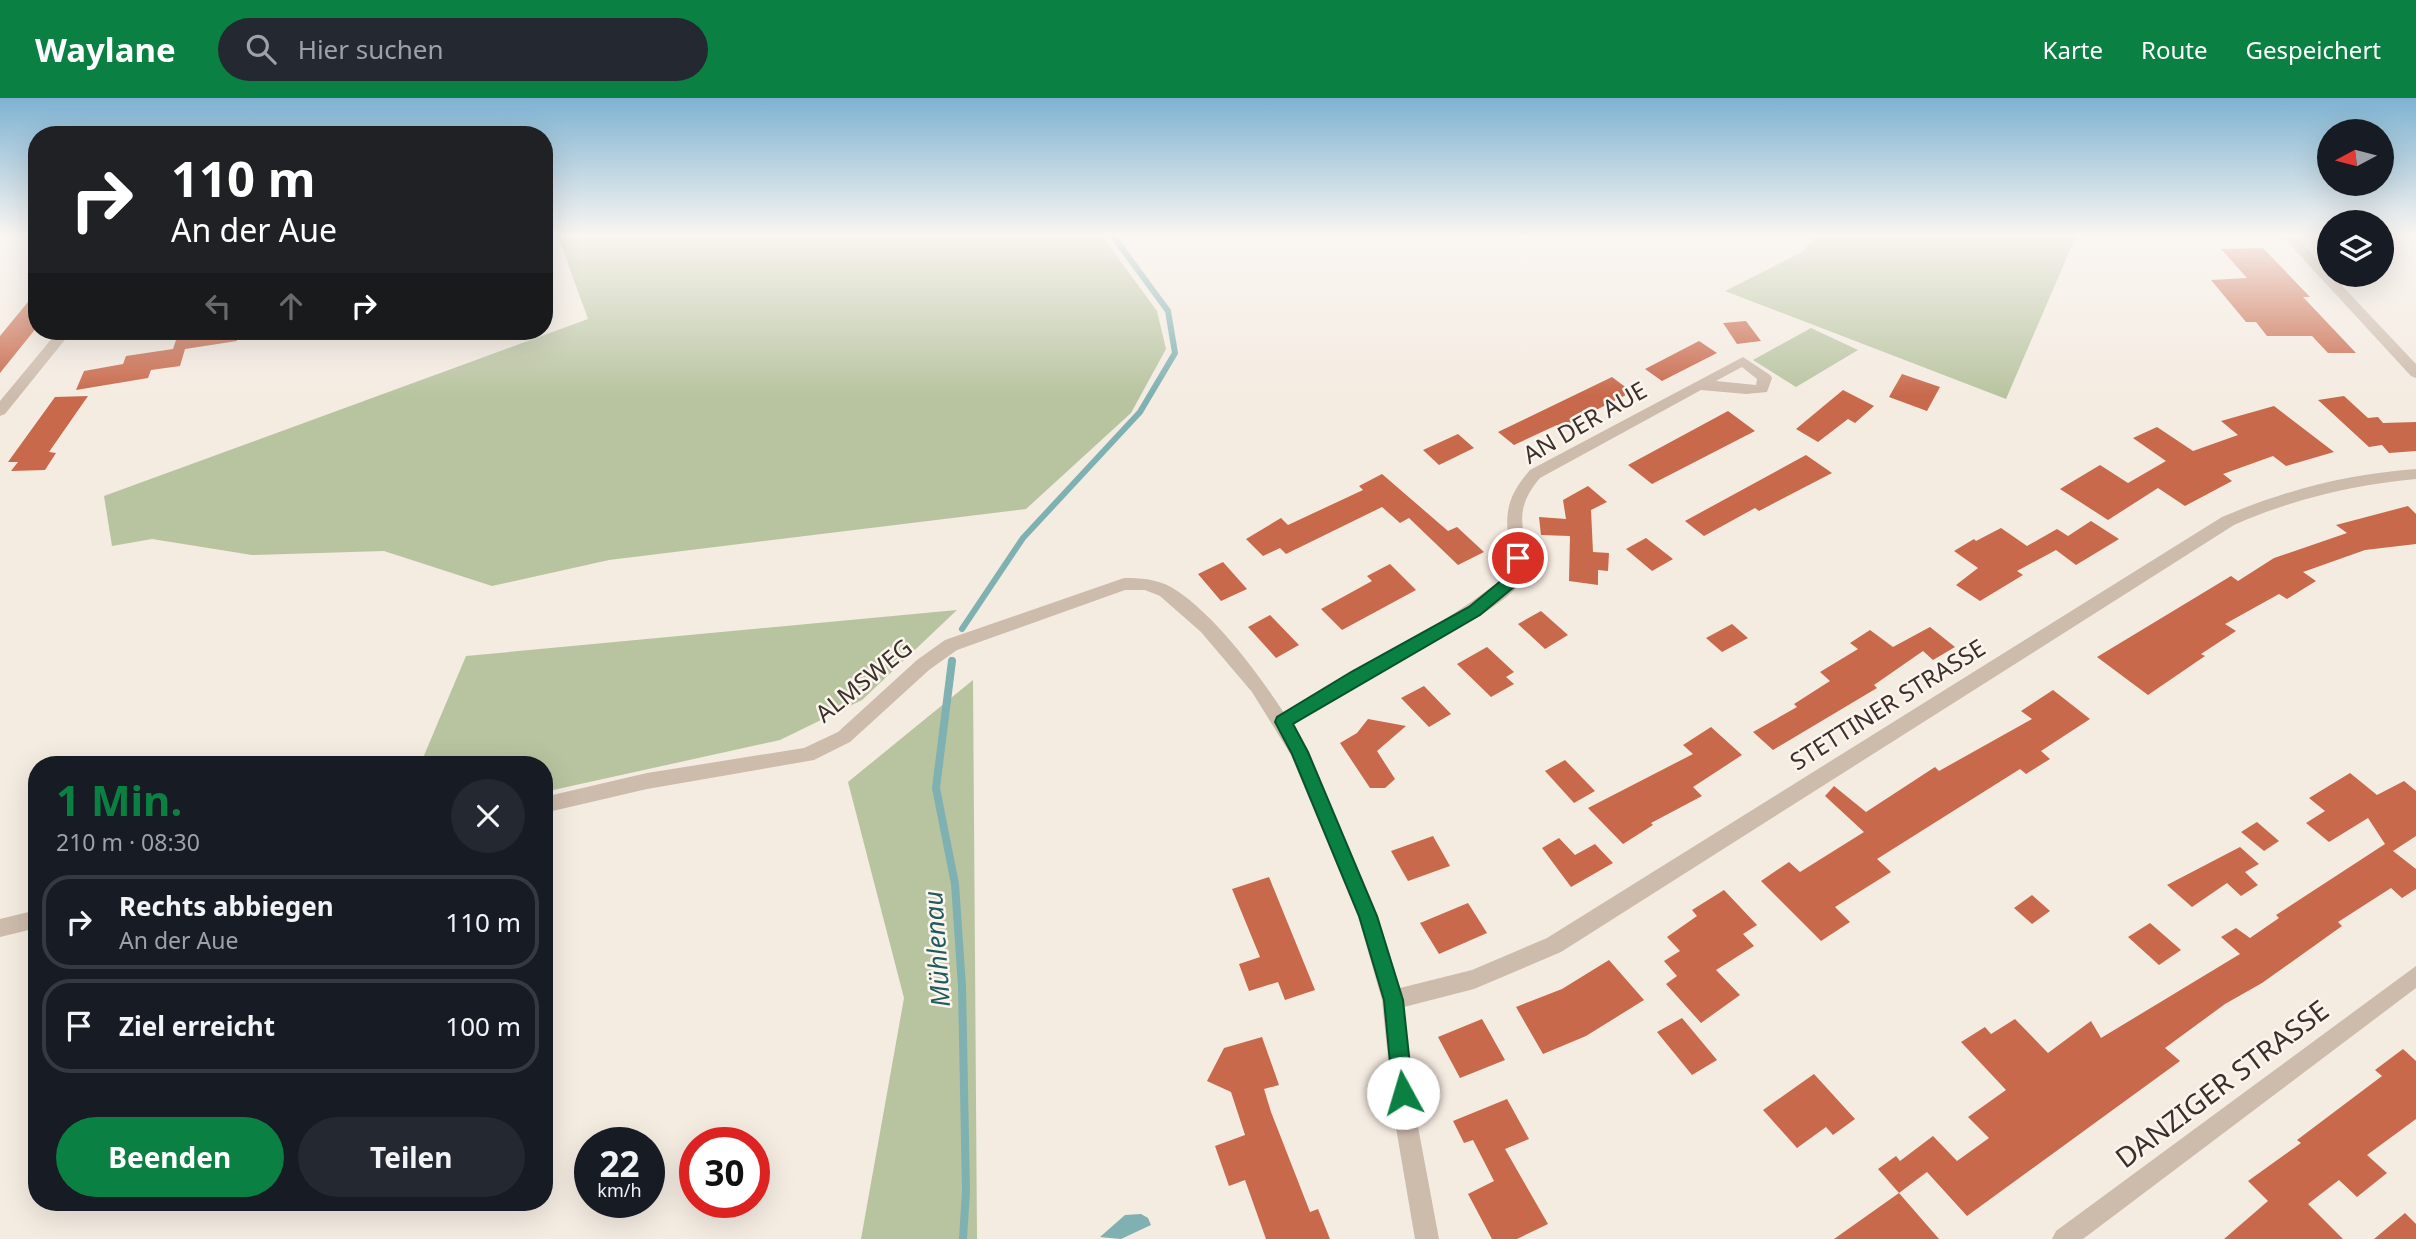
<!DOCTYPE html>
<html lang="de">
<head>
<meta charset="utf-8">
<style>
  :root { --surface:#171b24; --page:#242831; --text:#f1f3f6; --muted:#9ea1a6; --line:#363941; --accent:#0b8043 }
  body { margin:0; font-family:"Noto Sans",sans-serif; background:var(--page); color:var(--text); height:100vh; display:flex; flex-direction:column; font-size:26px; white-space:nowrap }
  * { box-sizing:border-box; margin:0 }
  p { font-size:23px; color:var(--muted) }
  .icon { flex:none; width:38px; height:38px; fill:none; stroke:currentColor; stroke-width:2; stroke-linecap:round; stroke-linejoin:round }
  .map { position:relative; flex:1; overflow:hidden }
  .side { position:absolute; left:28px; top:658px; width:525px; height:455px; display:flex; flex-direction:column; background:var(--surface); border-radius:28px; box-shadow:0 7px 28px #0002 }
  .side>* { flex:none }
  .hud { position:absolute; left:28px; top:28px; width:525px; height:214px; border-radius:28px; box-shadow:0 7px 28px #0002; background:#202124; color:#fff; overflow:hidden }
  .needle { width:46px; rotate:263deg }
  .fabs { position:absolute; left:2317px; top:21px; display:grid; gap:14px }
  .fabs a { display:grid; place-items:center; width:77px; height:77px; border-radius:50%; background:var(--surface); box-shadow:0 7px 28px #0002; font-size:35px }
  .speed { position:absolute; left:574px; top:1029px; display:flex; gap:14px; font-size:35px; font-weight:700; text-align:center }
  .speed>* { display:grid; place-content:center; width:91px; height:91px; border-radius:50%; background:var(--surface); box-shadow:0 7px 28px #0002; line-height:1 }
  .speed small { font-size:18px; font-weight:400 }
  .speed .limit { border:10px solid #d22; background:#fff; color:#111 }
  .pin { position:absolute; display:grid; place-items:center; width:60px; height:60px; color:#fff; margin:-30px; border:4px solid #fff; border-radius:50%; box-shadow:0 2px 7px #0007 }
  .me { position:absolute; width:77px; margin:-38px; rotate:354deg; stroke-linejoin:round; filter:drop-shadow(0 0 5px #0008) }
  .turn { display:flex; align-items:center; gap:24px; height:147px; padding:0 28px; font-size:32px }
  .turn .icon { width:91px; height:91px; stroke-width:2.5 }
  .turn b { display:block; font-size:49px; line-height:60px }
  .lanes { display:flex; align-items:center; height:66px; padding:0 28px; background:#0003; justify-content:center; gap:35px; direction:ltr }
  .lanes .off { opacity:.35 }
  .round { display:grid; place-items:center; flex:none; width:74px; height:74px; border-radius:37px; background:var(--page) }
  .summary { display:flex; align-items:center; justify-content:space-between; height:119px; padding:0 28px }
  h1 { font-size:42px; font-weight:700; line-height:52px; color:var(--accent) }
  .cta { display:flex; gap:14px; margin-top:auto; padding:14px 28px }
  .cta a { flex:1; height:80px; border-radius:42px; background:var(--accent); color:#fff; font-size:28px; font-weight:700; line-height:80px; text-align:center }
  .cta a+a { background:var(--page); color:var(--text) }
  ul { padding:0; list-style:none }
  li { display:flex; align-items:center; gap:21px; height:94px; margin:0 14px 10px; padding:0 14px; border:4px solid var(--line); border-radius:28px }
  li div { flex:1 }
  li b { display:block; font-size:26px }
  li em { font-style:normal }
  header { display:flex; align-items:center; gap:42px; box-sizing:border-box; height:98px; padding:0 35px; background:var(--accent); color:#fff }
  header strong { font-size:33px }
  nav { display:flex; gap:38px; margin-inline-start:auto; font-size:24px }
  .search { width:490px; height:63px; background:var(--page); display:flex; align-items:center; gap:18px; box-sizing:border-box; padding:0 24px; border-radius:38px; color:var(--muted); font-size:26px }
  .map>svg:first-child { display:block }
</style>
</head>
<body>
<header>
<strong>Waylane</strong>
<div class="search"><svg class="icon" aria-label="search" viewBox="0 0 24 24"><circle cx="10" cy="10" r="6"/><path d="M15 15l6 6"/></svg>Hier suchen</div>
<nav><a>Karte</a><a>Route</a><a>Gespeichert</a></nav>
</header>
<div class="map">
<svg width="2416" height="1141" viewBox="0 0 2416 1141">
  <rect width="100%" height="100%" fill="#f4ebe1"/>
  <!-- green -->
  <g fill="#b8c4a0">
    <path d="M558,138H1102L1157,213L1166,251L1131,315L1026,411L609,462L492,488L384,453L252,457L152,441L112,448L104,398L588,221Z"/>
    <path d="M1816,138H2076L2006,301L1725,193L1802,154Z"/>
    <path d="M1811,230L1858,252L1796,289L1753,262Z"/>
    <path d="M957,512L862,602L780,642L544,694V667H420L466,558Z"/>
    <path d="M973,582L977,1141H861L904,900L848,684Z"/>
  </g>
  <!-- water -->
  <path fill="#7fb0b2" d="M1141,1116L1148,1120L1151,1127L1121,1141L1100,1139L1125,1117Z"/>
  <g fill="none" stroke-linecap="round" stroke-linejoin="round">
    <!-- stream-far1 -->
    <g stroke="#7fb0b2" stroke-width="6">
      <path d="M962,531L1023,440L1140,314L1175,255L1168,213L1113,138"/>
      <path d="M952,565V562"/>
    </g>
    <!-- stream -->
    <path stroke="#7fb0b2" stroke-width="8" d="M952,563L936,690L955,786L962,888L966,1093L963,1141"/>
  </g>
  <!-- building -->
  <g fill="#c8694b">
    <path d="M2263,150L2310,199H2303L2356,255H2328L2312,238H2267L2256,224H2246L2211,182L2247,180L2221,151Z"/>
    <path d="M37,193V229L0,275V238Z"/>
    <path d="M1746,223L1761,243L1737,246L1723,225Z"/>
    <path d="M179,233H236L237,243L185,251L180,268L151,272L148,280L76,292L84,273L123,266L126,258L173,251Z"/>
    <path d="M1699,243L1717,255L1662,283L1645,271Z"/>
    <path d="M1902,276L1940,289L1927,313L1889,299Z"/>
    <path d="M1612,279L1632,294L1568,326L1559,330L1557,327L1514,347L1498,334Z"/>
    <path d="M1843,292L1874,308L1855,325L1848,321L1818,344L1796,331Z"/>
    <path d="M88,298L49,354L56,355L45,372L11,373L18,364H8L55,299Z"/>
    <path d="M2344,298L2368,320L2378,319L2383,325L2416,324V353L2389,355L2382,347L2369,349L2318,302Z"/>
    <path d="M2274,308L2334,354L2286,368L2273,358L2223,376L2232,383L2185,408L2158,390L2108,422L2060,391L2100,367L2128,385L2166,363L2133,340L2157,329L2193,353L2238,337L2221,323Z"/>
    <path d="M1728,313L1755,333L1652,386L1628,367Z"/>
    <path d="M1458,336L1474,350L1439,367L1423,352Z"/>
    <path d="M1806,357L1832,375L1759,413L1755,410L1704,438L1685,423Z"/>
    <path d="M1382,376L1448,433L1457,429L1484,454L1458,467L1409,420L1400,425L1382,409L1286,456L1280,450L1263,458L1246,441L1281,420L1288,427L1363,392L1359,388Z"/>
    <path d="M1588,388L1607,404L1591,412L1593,454L1609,455L1608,473L1598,472V487L1569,483L1570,438L1541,437L1539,419L1566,421L1563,402Z"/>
    <path d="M2408,408L2416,416V446L2365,452L2303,474L2316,483L2287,501L2279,496L2225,526L2236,533L2201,556L2205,558L2148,597L2097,559L2231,478L2238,483L2274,460L2347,435L2336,427Z"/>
    <path d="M2091,423L2119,441L2076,467L2056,452L2017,473L2023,477L1980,503L1956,487L1978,470L1954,453L1974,441L1976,443L2001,430L2027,448L2057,431L2068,438Z"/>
    <path d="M1646,440L1673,461L1652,473L1626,451Z"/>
    <path d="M1223,464L1247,491L1221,503L1198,476Z"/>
    <path d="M1390,466L1416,492L1342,532L1321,511L1372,483L1367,478Z"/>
    <path d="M1541,513L1568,537L1545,551L1518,526Z"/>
    <path d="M1270,517L1299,547L1276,560L1248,529Z"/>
    <path d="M1732,526L1748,540L1722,554L1706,540Z"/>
    <path d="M1930,529L1955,549L1933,562L1923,553L1874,587L1877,590L1773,652L1753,634L1797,609L1794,606L1830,583L1820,574L1858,551L1850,545L1870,532L1893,549Z"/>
    <path d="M1487,549L1514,574L1506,579L1514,586L1491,599L1457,566Z"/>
    <path d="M1424,588L1451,616L1429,629L1401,600Z"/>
    <path d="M2053,592L2090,621L2041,653L2050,661L2026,676L2020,671L1877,761L1891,774L1835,809L1850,824L1821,843L1761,783L1789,764L1800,774L1864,734L1825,698L1834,688L1866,714L1935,669L1939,673L2032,621L2021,613Z"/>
    <path d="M1368,621L1406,628L1377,653L1395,681L1385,690H1370L1340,645L1357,635Z"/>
    <path d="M1711,629L1742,657L1693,689L1702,698L1651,725L1653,727L1623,746L1588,710L1693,656L1683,647Z"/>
    <path d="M1565,662L1595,693L1574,705L1545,673Z"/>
    <path d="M2350,675L2377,697L2404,683L2416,693V738L2393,753L2416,771V791L2402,800L2391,790L2338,824L2342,828L2262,885L2225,906L2165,950L2180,963L1967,1118L1927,1074L1899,1095L1878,1071L1896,1058L1900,1063L1933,1038L1957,1063L1989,1040L1968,1019L2006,992L1961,944L1985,929L1991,936L2015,921L2048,955L2091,923L2101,940L2240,856L2221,839L2236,830L2250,840L2279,820L2276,817L2385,746L2368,720L2329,744L2306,725L2325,713L2309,700Z"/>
    <path d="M2257,724L2279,743L2264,753L2241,734Z"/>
    <path d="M1433,738L1450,768L1408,783L1391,753Z"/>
    <path d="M1559,740L1575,757L1595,746L1613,765L1571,789L1542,750Z"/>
    <path d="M2240,749L2259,766L2245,774L2258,787L2241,798L2227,785L2192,809L2167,787Z"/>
    <path d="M1269,779L1315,892L1285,902L1278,884L1249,893L1239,866L1260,859L1232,791Z"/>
    <path d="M1724,792L1757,827L1743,836L1754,848L1716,872L1740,897L1701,925L1666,886L1677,878L1664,863L1680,853L1667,839L1697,818L1692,812Z"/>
    <path d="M2032,797L2050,813L2032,826L2014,810Z"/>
    <path d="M1468,805L1487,835L1439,856L1420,825Z"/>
    <path d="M2150,825L2181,852L2159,867L2128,839Z"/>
    <path d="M1609,862L1644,902L1586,938L1543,956L1516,909L1562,891Z"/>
    <path d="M1682,920L1717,962L1692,977L1657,934Z"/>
    <path d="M1482,921L1505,962L1460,980L1438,939Z"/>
    <path d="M1262,939L1279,987L1264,991L1271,1014L1310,1114L1318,1111L1330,1141H1266L1245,1082L1229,1088L1215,1048L1245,1037L1231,994L1207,983L1224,950Z"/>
    <path d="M2403,951L2416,963V1021L2367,1057L2387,1075L2357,1099L2339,1082L2308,1106L2343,1141H2224L2268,1103L2248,1083L2301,1045L2297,1042L2382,978L2375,972Z"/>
    <path d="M1814,976L1855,1021L1833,1037L1826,1029L1797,1050L1763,1012Z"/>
    <path d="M1507,1001L1529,1041L1505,1051L1548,1126L1517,1141H1492L1468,1096L1494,1083L1473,1042L1464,1045L1453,1023Z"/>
    <path d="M1899,1095L1939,1141H1834Z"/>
    <path d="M2405,1115L2416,1126V1141H2374Z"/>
  </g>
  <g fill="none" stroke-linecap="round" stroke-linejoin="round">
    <!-- minor -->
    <g fill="#cdbbac" fill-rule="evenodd">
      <path d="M2282,138H2295L2416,266V280L2411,278Z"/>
      <path d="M58,233H72L5,316L0,318V303Z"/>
      <path d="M1743,259L1770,277L1772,280L1767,294L1746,296L1701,292L1540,380C1502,424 1539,444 1523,481C1511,508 1395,565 1365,582C1340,596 1316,612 1292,628L1308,654L1378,818L1400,890L1472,872L1547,840L2222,419C2285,392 2348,376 2416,371V381C2352,387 2293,401 2234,427L1561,854L1474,891L1404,909L1416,1018L1439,1141H1415L1394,1018L1382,902L1358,818L1291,657L1252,594L1201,534L1160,498L1145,492H1125L957,552L929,572L850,644L814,662L647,691L544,715V699L647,675L804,650L838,634L917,562L945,542L1124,480C1141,480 1156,481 1171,489C1212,513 1258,575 1284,615C1358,569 1440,532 1507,477C1514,431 1493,414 1530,372ZM1742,269L1757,281L1756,287L1716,283Z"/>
      <path d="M37,812V830L0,839V821Z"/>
      <path d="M2416,868V890L2083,1141H2052L2056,1133Z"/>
    </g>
  </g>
  <!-- sky -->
  <linearGradient id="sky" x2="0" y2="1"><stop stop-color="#7eb2d2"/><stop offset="0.46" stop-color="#faf6f2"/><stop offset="1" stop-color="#faf6f2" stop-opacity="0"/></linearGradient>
  <rect width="2416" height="298" fill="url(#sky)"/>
  <!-- route -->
  <path fill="#0b8043" stroke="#07532c" stroke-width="2" d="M1518,455L1526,460L1520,484L1480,517L1293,626L1308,654L1377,818L1403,902L1413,995L1410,1001L1403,1004L1396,1001L1393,995L1384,902L1359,818L1292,656L1275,624L1277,619L1351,574L1469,509L1508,477L1511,460Z"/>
  <g text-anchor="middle" stroke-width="5" stroke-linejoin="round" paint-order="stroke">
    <!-- street labels -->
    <g font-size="24" fill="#3b302b" stroke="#fbf5ee">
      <text transform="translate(1585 325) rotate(-30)" y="8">AN DER AUE</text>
      <text transform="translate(864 583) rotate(-39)" y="8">ALMSWEG</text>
      <text transform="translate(1888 607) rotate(-32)" y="8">STETTINER STRASSE</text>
    </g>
    <!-- water labels -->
    <g font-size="26" font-style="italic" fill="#1f5a5e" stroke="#fbf5ee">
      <text transform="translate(937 851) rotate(-94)" y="9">Mühlenau</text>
    </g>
    <!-- near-street labels -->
    <g font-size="28" fill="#3b302b" stroke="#fbf5ee">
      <text transform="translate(2222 986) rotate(-37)" y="10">DANZIGER STRASSE</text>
    </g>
  </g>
</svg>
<div class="fabs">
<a><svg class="needle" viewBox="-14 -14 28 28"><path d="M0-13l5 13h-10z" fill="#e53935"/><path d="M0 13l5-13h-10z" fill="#9ea1a6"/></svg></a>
<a><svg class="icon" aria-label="layers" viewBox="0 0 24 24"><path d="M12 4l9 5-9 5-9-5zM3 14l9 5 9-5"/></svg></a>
</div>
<div class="speed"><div>22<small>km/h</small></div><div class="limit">30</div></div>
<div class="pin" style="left:1518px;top:460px;background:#d93025"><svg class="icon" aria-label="arrive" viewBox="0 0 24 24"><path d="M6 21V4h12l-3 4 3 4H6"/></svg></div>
<svg class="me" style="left:1403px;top:995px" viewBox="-20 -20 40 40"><circle r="19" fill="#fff"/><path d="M0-13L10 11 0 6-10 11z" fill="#0b8043"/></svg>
<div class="hud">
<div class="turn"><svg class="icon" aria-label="right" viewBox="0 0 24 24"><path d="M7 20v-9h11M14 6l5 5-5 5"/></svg><div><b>110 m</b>An der Aue</div></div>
<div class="lanes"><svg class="icon off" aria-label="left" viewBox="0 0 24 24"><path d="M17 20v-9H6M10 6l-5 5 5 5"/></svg><svg class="icon off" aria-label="ahead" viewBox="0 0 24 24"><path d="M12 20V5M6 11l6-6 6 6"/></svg><svg class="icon" aria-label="right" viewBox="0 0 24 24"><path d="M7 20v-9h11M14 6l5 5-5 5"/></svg></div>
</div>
<section class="side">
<div class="summary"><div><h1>1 Min.</h1><p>210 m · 08:30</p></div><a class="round"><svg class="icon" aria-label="close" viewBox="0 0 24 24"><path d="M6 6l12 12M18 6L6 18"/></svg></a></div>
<ul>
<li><svg class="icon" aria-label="right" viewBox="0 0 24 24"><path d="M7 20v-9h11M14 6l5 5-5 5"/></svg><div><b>Rechts abbiegen</b><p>An der Aue</p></div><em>110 m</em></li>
<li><svg class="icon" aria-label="arrive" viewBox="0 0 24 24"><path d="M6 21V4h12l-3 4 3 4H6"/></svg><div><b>Ziel erreicht</b></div><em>100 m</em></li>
</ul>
<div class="cta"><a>Beenden</a><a>Teilen</a></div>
</section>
</div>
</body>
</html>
